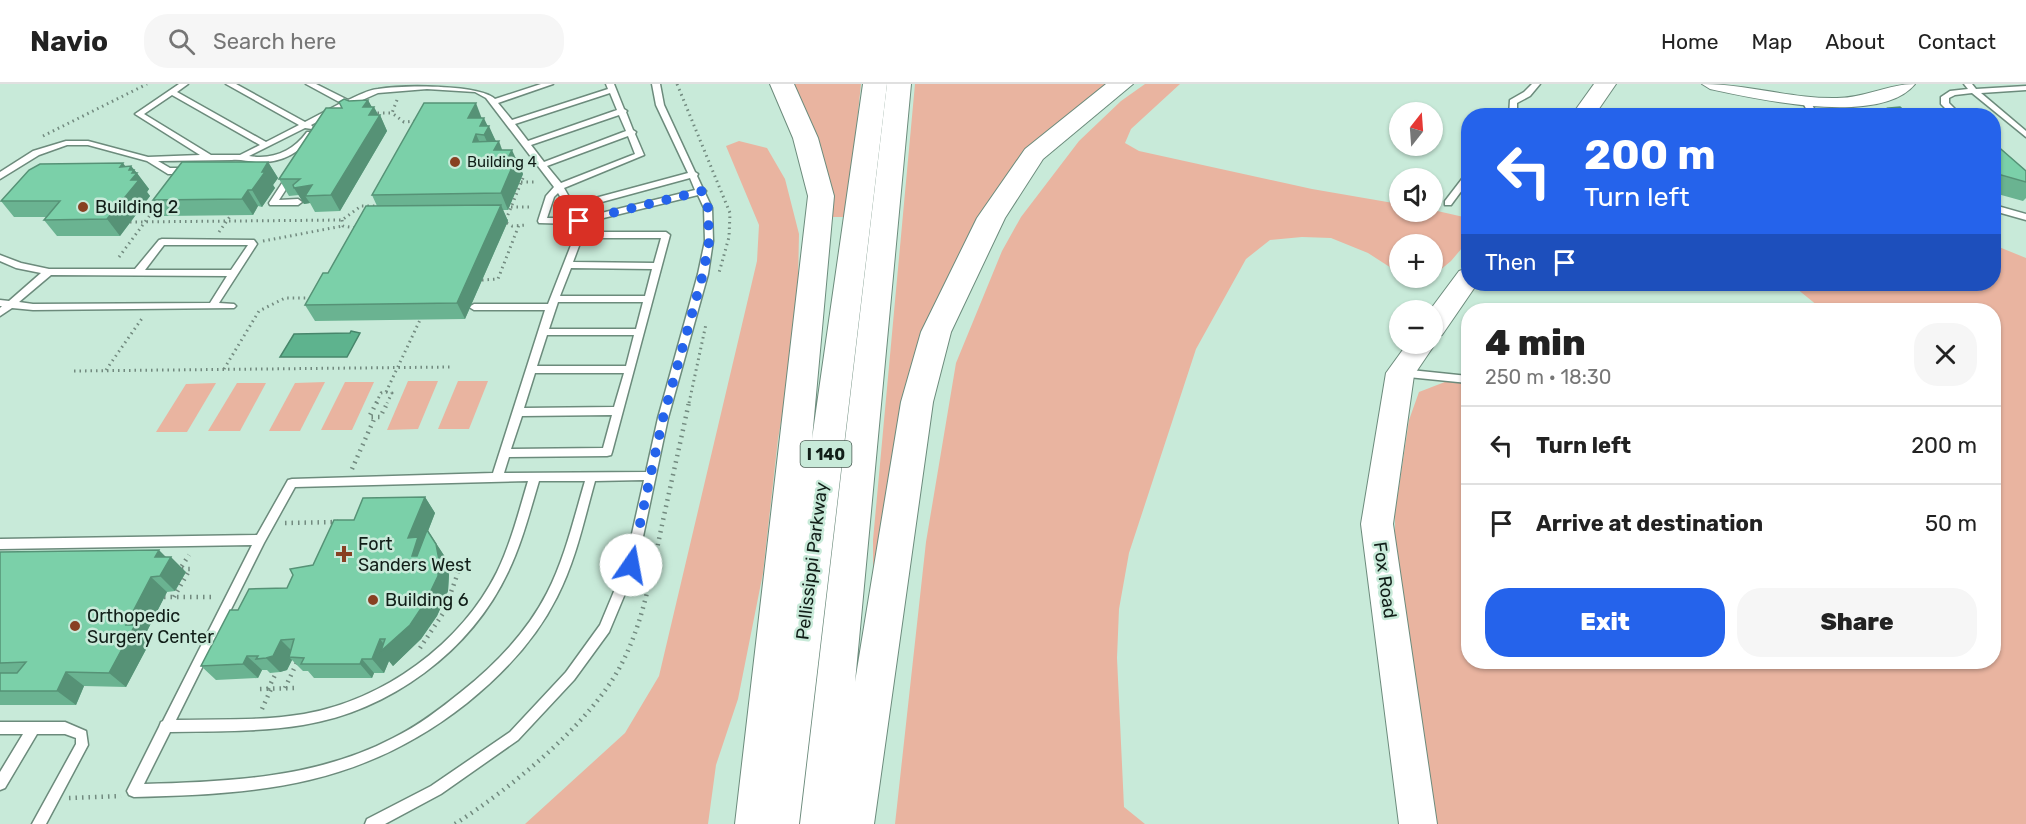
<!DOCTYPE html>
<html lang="en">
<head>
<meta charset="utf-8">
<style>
  :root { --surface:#fff; --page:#f6f6f6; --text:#222; --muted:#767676; --line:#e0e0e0; --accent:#2563eb }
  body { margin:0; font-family:Rubik,sans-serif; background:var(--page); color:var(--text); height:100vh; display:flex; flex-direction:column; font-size:22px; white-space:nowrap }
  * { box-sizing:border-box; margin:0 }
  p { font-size:20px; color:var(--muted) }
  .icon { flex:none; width:33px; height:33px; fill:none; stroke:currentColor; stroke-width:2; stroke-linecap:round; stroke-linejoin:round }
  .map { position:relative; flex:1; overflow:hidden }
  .side { position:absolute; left:1461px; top:219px; width:540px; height:366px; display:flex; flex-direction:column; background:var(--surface); border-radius:24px; box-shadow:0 2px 4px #0004 }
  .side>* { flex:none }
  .hud { position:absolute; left:1461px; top:24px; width:540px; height:183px; border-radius:24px; box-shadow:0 2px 4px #0004; background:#2563eb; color:#fff; overflow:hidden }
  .needle { width:39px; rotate:17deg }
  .fabs { position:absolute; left:1389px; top:18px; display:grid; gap:12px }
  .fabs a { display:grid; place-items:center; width:54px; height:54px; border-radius:50%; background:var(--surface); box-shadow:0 2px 4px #0004; font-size:30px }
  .pin { position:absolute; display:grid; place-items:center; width:51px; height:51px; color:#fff; margin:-26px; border-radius:12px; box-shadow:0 3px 9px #0006 }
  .me { position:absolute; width:66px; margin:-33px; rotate:12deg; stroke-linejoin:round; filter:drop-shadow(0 0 4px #0008) }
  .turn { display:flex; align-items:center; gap:21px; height:126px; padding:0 24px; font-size:27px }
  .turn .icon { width:78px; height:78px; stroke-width:2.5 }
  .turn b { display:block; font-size:42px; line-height:51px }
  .then { display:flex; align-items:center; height:57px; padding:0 24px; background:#0003; gap:12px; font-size:22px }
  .round { display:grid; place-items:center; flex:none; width:63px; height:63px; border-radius:24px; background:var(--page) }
  .overview { display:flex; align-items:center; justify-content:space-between; height:102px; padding:0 24px }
  h1 { font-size:36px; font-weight:800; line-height:45px }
  .cta { display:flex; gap:12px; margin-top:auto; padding:12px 24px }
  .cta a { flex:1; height:69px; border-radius:24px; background:var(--accent); color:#fff; font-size:24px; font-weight:800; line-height:69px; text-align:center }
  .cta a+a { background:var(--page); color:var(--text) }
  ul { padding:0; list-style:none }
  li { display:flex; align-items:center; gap:18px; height:78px; padding:0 24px; border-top:2px solid var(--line) }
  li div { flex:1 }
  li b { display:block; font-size:22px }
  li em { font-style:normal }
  header { display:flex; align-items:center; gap:36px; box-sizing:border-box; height:84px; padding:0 30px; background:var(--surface); border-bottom:2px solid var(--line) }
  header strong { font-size:28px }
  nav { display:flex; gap:33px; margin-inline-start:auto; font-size:21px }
  .search { width:420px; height:54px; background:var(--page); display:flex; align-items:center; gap:15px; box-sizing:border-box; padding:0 21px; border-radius:24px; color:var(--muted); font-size:22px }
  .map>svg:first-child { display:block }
</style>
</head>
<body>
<header>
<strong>Navio</strong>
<div class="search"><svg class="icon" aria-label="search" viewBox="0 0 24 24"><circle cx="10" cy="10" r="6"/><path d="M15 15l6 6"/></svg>Search here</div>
<nav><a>Home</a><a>Map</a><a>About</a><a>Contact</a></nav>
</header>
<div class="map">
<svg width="2026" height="740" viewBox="0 0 2026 740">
  <rect width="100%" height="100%" fill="#c8ead9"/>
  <!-- green -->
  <g fill="#e9b4a0">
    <path d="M793,0H861L847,133H833L822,77Z"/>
    <path d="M915,0H1111L1026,76L981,143L873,501V456Z"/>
    <path d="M1145,0H1180L1131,45L1125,59L1139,67L1312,105L1399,120L1400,128L1433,126L1468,134V157L1451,177L1433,192L1432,160H1400L1399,189L1368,169L1331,154L1302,153L1270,156L1246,175L1196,265L1129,469L1119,525L1117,574L1124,723L1145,740H895L926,458L956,279L1002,167L1021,133L1079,57L1121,17Z"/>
    <path d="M739,57L767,64L785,95L799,150L797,247L778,355L763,489L738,615L716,681L708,740H525L625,649L659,592L757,177L759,141L726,62Z"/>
    <path d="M1994,161L2026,174V740H1434L1395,481V429L1409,336L1419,308L1468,289V578H1994V226H1823L1791,200H1994Z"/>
    <path d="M408,297H438L418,345L387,346Z"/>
    <path d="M458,297H488L469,345H438Z"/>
    <path d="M325,298L300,347H269L295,299Z"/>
    <path d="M345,298H374L352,346H321Z"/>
    <path d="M216,299L187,348H156L186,300Z"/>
    <path d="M237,299H266L240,347H208Z"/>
  </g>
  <!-- water -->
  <path fill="#5eb38e" stroke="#47866b" stroke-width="1.5" d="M351,247L360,249L347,273H280L294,250L350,249Z"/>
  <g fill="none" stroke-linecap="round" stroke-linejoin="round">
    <!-- lane casing -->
    <g stroke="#6c8b7c" stroke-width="3">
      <g id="lane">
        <path d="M179,0H188L177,8L266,58L299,41L226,0H236L305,38L341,19L306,0H316L348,16C357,12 368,6 378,5C402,1 480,0 495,15L541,0H553L498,19L512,36L608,5L606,0H614L624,25L627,27L626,28L633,46L636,48L635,50L644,71L564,104L573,120L688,89L656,21L652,0H660L664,21L695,88L698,90L697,92L703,105L706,107L705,109L712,124L713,157L708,190L668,334L637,481L609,548L574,596L518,656L441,710L385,740H365L367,735L431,702L510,648L566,588L600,541L625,481L644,396L595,397C584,436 576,476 557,513C536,555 503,590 467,619C362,702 262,710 134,713L129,711L127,707L159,643L161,638L163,637L252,461L0,465V455L257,451L288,396L292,395L493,389L545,226H474L469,223L474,220H548L575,151V140L539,139L538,137L546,112L554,103L486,14L475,8L427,5L378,9L342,25L311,41L313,43L312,45L305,44L249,72C273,76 293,67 307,48H310L314,50C301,68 282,79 259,78C250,78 241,75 232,76C207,76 183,77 158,77L170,84H186L190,87L186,90H168L147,77L88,61H67L39,71L0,95V88L33,67L66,57H88L148,73L200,71L135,30ZM610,9L617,26L528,57L515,40ZM172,11L260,61L240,71H211L144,30ZM619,31L626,47L544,78L531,61ZM628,52L635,70L561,99L547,82ZM690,94L695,106L581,134L576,125ZM558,109L573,134H547L554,113ZM698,111L704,124L705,157L698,190L658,334L646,388L504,389L509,373L607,372L611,371L612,368L670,151L666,148H583V139ZM582,154H661L654,179L573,178ZM571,184L652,185L645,212H560ZM558,218H643L636,245H549ZM547,251H634L626,282H537ZM535,289H624L614,323L524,324ZM612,331L603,364L511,365L522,332ZM528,397C519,427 511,459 497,488C461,560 384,616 304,630C262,637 219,635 176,636L264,459L295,403ZM539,397H585C574,434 565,474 547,509C527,548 495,581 461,608C440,625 418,642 393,654C317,694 228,698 144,700L170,648C215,647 259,648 303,641C390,627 471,567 508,488C522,459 530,427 539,397Z"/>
        <path d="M1532,0H1540L1530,12L1517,19V32H1509L1510,16L1524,8Z"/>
        <path d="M1964,0H1972L1976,5L2026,2V6L1981,9L2026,47V53L1972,9L1955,11L1949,14V19L1962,32H1935L1950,29L1941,20V13L1950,7L1968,5Z"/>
        <path d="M1803,15H1809L1818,32H1810L1802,17Z"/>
        <path d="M290,90L294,93L279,116L298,115L302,118L298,121H270L269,119L286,93Z"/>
        <path d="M1465,91H1468V98L1451,121H1445V117Z"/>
        <path d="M1994,121L2026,130V136L1994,127Z"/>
        <path d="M162,155L254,156L257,160L219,219L234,220L236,222L234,224L33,226L12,224L0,232V224L2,222H0V216L9,217L41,189L16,184L0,177V171L21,179L49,185H135L159,156ZM164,161H248L231,186H145ZM51,191L227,192L210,219L33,220L19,218Z"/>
        <path d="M1401,285L1468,292V299L1398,292L1396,289Z"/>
        <path d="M0,638H65L86,647L88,661L46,740H32L76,660V654L65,650H37L5,704L0,706V688L23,650H0Z"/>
      </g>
    </g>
    <!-- street casing -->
    <g stroke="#6c8b7c" stroke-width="2">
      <path id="street" d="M1702,0C1748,0 1792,15 1837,14C1865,14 1888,0 1915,0C1880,43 1756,15 1710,5Z"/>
    </g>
    <!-- secondary casing -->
    <g stroke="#6c8b7c" stroke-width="2">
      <g id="secondary">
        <path d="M1594,0H1616L1594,32H1571Z"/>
        <path d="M1468,184V200H1477L1442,251L1432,253V226H1430L1459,187Z"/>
        <path d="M1432,256L1435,260L1414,291L1393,440L1437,740H1399L1361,440L1386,289L1407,260H1432Z"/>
      </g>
    </g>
    <!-- highway casing -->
    <g stroke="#6c8b7c" stroke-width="2">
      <g id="highway">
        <path d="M770,0H794L818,54L834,112L812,355L863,0H887L799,740H735L808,112L793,54Z"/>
        <path d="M887,0H911L855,598L901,318L921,248L977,134L1025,65L1106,0H1133L1043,75L1005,134L951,248L933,318L874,740H800Z"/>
      </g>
    </g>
    <!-- path-far1 -->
    <g stroke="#728a7f" stroke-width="3" stroke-dasharray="1.5 4" stroke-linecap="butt">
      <path d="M677,0L730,129L729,153L719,189"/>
      <path d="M397,16L392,29L404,38L418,37"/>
      <path d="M372,29H391"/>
      <path d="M43,52L147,0"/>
      <path d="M523,94L505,138L512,142L526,141"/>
      <path d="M521,98H537"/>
      <path d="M511,123H533"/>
      <path d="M342,136L343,142L357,144"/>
      <path d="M130,138L342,136L361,122H379"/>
      <path d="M219,148L231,131"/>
      <path d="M263,157L343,142"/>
      <path d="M119,173L159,119"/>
      <path d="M482,196L498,195L519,141"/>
      <path d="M224,285L259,227L285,214H314"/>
      <path d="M106,286L143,233"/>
      <path d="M74,287L451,283"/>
      <path d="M386,308L392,309L387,319"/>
      <path d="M386,308L420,236"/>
      <path d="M376,319L381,309L386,308"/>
      <path d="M689,319L706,240"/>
    </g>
    <!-- path -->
    <g stroke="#728a7f" stroke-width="4.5" stroke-dasharray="1.5 5" stroke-linecap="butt">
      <path d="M377,318L369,333H380L388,318"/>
      <path d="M352,385L375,333"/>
      <path d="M285,439L338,438"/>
      <path d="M164,513H216"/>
      <path d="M174,513L190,485H180L189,471"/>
      <path d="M420,564L444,528L460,483"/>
      <path d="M285,604L298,576"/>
      <path d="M260,605L294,604"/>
      <path d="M268,605L276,589"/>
      <path d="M262,625L271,605"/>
      <path d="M69,714L121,712"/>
      <path d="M455,740C511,704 590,640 621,581C641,543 649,501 658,460C668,412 679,365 689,318"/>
    </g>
    <!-- lane -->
    <use href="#lane" fill="#fff" fill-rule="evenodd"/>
    <!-- street -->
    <use href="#street" fill="#fff" fill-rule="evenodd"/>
    <!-- secondary -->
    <use href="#secondary" fill="#fff" fill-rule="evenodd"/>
    <!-- highway -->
    <use href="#highway" fill="#fff" fill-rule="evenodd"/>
  </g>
  <!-- wall -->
  <g fill="#6ab391">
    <path d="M368,16L371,23L378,31H380L387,47L340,127L315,128L310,119L304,120L299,111L289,112L279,95L342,24L349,17Z"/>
    <path d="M1888,24L1910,32H1883Z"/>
    <path d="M1858,26L1878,32H1854Z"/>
    <path d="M482,34L488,42L496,57L502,66L515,74L523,90L508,126H503L508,137L465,235L315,237L305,221L377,122L372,111Z"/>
    <path d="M1994,59L2026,87V114L2023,117L1994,109Z"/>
    <path d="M268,78L278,94L273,101L275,104L262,123L258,122L253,131L164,132L153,116Z"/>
    <path d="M131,82L149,105L147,108L150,112L120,152H57L44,136L46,133H14L1,117L126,83Z"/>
    <path d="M425,413L435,429L428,447L447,476L449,491L448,507L437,532L421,555L393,582L389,577L384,589H374L372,594H314L308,587H303L292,576L287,586L280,588L270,589L267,586H262L258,594L216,596L201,582L238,526L287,504L313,481L354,436Z"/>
    <path d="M0,468L186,488L175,507L167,508L145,551L151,556L126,603L84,602L76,621H0Z"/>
  </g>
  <!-- shaded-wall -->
  <g fill="#569276">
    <path d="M368,16L373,25L374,23L379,32L380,31L387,47L340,127L331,111L363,23Z"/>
    <path d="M476,19L482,35L468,34Z"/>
    <path d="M484,34L488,43L489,42L496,58L491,67L480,42Z"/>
    <path d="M476,50L483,66L473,58Z"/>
    <path d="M499,57L505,74L494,66Z"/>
    <path d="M512,66L523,90L508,126L501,109L508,74Z"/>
    <path d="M268,78L278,94L273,101L275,104L262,123L252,106L262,88Z"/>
    <path d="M123,79L134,94L129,86L131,82L137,89L149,105L147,108L150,112L120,152L107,135L120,83Z"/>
    <path d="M312,101L305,112L310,119L304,120L294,104Z"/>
    <path d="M248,106L258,122L253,131L242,115Z"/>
    <path d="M501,121L508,137L465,235L457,219Z"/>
    <path d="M425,413L435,429L423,460V487L412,472L408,454Z"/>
    <path d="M428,447L447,476L449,491L448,507L437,532L421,555L393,582L389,577L384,589L372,575L380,555L386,563Z"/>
    <path d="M159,466L169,476L171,473L186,488L175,507L160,492L155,473Z"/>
    <path d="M151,493L167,508L145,551L151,556L126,603L109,589L126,541Z"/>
    <path d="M281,556L295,570L289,573L292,576L287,586L280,588L266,574Z"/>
    <path d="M247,572L262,586L258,594L243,580Z"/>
    <path d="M362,575L374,589L372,594L360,580Z"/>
    <path d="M66,588L84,602L76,621L57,607Z"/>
  </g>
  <!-- building -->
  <g fill="#7bd0a9" stroke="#569276" stroke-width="1.5">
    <path d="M344,15L349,17L368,16L363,23H374L369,31H380L331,111L305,112L312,101L294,104L293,101L300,95H279L326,24H342L339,18Z"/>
    <path d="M424,19H476L468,34H484L480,42H489L484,51L476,50L473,58L499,57L494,66H512L508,74H516L501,109L372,111Z"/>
    <path d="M1900,23L1910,32H1896L1888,24Z"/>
    <path d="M1871,25L1878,32H1863L1858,26Z"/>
    <path d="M1994,59L2026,87V98L1994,89Z"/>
    <path d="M182,78H268L262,88H265L252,106H248L242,115L153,116Z"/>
    <path d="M123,79L120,83L131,82L129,86H134L132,89H137L131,96H139L107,135L44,136L60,117H1L29,86L40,80Z"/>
    <path d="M501,121L457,219L305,221L323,189H328L366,122Z"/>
    <path d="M425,413L408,454L418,453L412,472H417L427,446L436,460L439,476L438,492L426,517L410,541L381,567L385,555H380L372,575H362L360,580H301L304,574L289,573L294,555L281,556L273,572L266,574L256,575L258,572H247L243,580L201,582L230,526H238L249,505L287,504L293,491L290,485L313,481L334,436H354L363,414Z"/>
    <path d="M159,466L155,473H171L160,492L151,493L126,541H135L109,589L66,588L57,607H0V589H17L26,578L0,579V468Z"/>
  </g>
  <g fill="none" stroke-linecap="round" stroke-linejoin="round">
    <!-- route -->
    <path stroke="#2563eb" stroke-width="10" stroke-dasharray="0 18" d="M579,137L702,107L708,124L709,158L703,190L663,334L631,481"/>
  </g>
  <!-- markers -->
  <g fill="#884022" stroke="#c8ead9" stroke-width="2">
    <circle cx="455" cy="78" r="6"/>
    <circle cx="83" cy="123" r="6"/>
    <path d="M341 461h6v6h6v6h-6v6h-6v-6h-6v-6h6z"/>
    <circle cx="373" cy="516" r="6"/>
    <circle cx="75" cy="542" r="6"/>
  </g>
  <g text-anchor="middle" stroke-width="5" stroke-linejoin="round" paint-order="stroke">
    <!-- far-poi labels -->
    <g font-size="15" fill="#111e18" stroke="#c8ead9" text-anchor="start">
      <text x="467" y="83">Building 4</text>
    </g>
    <!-- shield labels -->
    <rect fill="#c8ead9" stroke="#485b52" stroke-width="1.5" x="800.5" y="357" width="51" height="26" rx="4.5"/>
    <g font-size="16" font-weight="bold" fill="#111e18">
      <text x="826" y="376">I 140</text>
    </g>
    <!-- poi labels -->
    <g font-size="18" fill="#111e18" stroke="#c8ead9" text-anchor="start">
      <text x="95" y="129">Building 2</text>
      <text x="358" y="466">Fort<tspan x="358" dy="21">Sanders West</tspan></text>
      <text x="385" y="522">Building 6</text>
      <text x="87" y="538">Orthopedic<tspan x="87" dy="21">Surgery Center</tspan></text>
    </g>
    <!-- street labels -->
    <g font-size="18" fill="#111e18" stroke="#c8ead9">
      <text transform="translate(812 477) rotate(-83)" y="6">Pellissippi Parkway</text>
      <text transform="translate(1385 496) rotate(82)" y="6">Fox Road</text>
    </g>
  </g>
</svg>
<div class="fabs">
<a><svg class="needle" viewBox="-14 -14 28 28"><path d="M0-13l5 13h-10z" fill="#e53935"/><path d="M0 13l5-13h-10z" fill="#767676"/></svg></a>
<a><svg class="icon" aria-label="sound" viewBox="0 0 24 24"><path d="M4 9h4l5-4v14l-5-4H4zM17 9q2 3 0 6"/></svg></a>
<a>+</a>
<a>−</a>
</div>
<div class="pin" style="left:579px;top:137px;background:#d93025"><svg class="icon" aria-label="arrive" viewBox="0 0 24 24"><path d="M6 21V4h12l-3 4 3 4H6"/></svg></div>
<svg class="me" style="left:631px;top:481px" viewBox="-20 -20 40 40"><circle r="19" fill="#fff"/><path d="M0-13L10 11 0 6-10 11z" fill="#2563eb"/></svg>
<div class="hud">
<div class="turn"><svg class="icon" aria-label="left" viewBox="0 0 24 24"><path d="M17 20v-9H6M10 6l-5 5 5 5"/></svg><div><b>200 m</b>Turn left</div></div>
<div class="then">Then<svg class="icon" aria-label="arrive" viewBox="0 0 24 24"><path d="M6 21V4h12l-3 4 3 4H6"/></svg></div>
</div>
<section class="side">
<div class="overview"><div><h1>4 min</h1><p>250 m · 18:30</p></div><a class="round"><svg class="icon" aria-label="close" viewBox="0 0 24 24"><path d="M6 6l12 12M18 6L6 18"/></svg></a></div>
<ul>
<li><svg class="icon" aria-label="left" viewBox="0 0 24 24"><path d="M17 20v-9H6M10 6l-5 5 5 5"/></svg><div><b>Turn left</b></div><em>200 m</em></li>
<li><svg class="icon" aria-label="arrive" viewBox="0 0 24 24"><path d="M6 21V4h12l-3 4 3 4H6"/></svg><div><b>Arrive at destination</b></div><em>50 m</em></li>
</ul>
<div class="cta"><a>Exit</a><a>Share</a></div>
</section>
</div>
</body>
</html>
